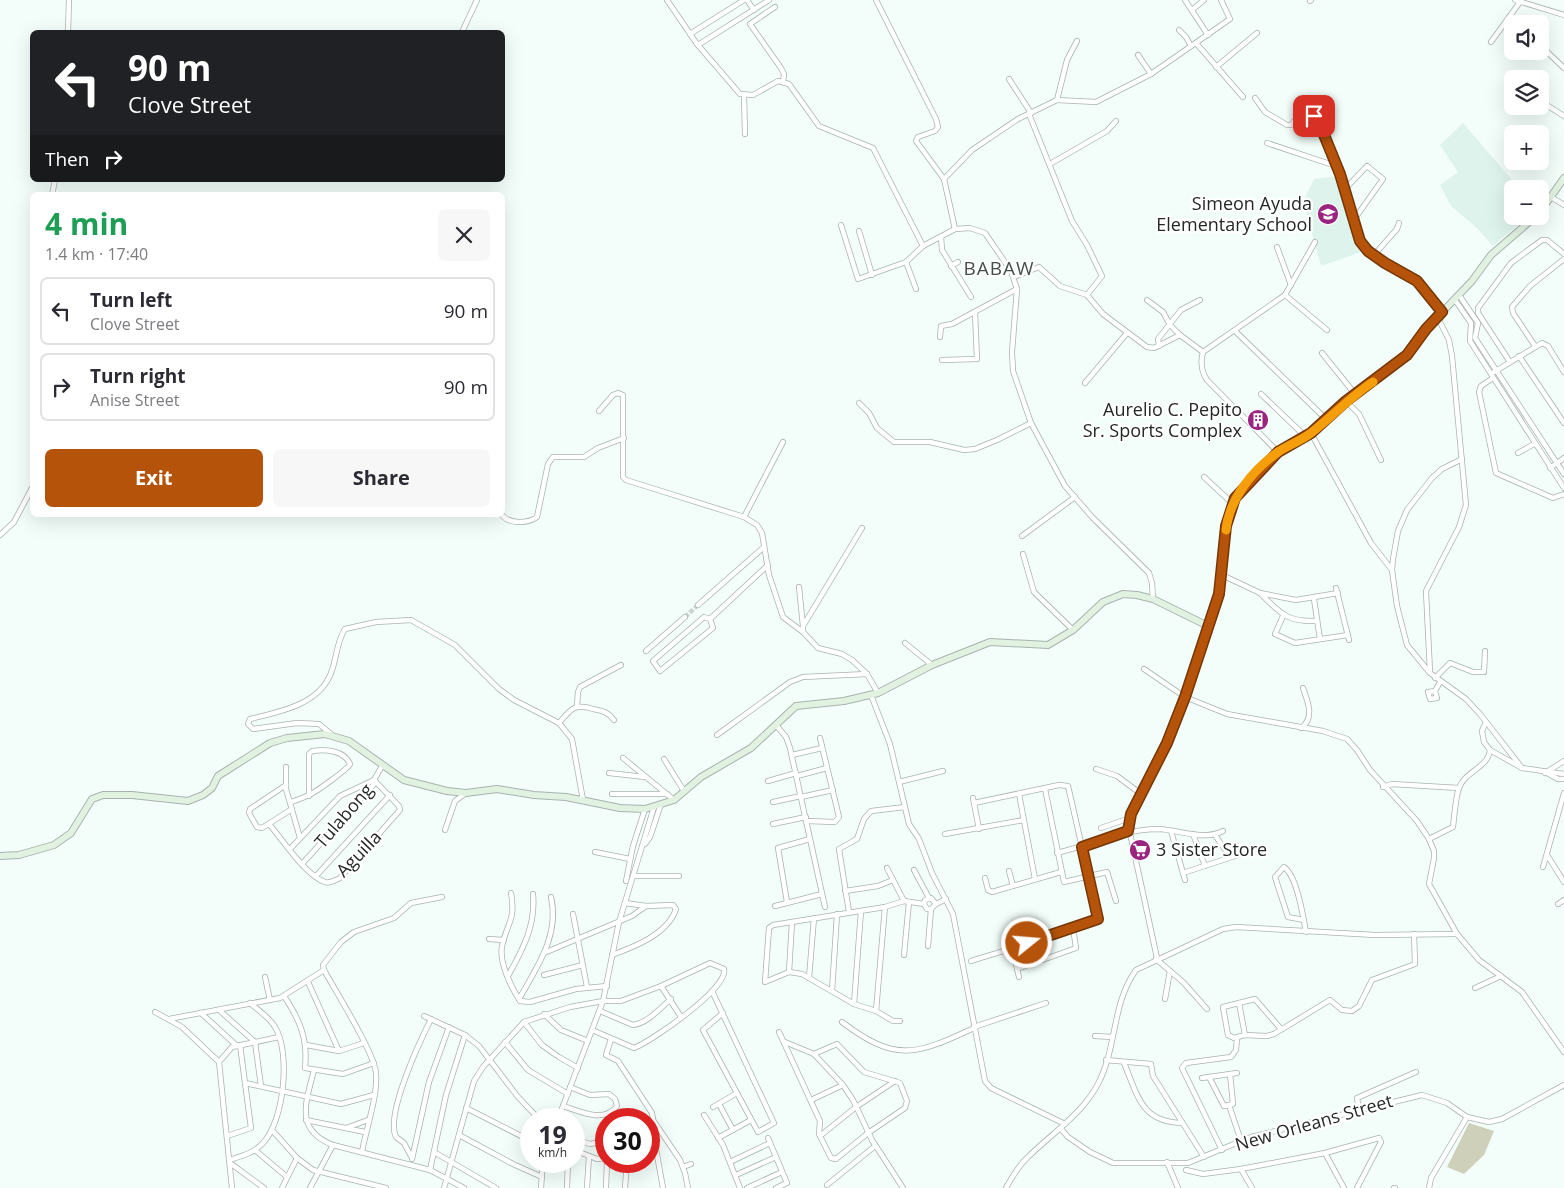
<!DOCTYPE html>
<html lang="en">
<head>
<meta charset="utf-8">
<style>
  :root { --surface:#fff; --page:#f7f7f7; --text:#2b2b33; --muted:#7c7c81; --line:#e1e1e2; --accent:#b45309 }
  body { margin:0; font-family:"Open Sans",sans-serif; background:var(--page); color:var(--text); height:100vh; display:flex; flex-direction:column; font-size:19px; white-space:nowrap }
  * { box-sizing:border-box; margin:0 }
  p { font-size:16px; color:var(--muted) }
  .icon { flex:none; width:28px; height:28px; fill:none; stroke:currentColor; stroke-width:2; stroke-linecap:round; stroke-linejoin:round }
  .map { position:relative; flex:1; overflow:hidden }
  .panel { position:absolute; left:30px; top:192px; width:475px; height:325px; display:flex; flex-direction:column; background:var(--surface); border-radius:8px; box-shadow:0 5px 20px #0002 }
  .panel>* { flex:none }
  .guide { position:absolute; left:30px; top:30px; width:475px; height:152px; border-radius:8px; box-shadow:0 5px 20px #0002; background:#202124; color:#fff; overflow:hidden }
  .tools { position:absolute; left:1504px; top:15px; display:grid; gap:10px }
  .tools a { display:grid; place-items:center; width:45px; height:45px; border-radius:8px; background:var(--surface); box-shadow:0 5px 20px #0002; font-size:25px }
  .speed { position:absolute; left:520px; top:1108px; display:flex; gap:10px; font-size:25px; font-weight:700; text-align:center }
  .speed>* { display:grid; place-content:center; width:65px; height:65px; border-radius:50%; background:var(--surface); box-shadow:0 5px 20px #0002; line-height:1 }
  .speed small { font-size:12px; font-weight:400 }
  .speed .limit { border:8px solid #d22; background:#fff; color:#111 }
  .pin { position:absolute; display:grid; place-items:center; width:42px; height:42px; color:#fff; margin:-21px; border-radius:10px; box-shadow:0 2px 8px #0006 }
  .me { position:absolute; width:55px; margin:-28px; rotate:73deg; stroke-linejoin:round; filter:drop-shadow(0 0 4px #0008) }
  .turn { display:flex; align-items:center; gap:18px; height:105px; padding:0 15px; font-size:22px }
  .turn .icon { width:65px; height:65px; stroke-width:2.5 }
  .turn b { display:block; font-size:35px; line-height:42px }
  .then { display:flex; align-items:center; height:48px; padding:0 15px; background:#0003; gap:10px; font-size:19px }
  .round { display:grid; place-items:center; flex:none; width:52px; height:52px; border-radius:8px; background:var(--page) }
  .headline { display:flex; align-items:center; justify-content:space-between; height:85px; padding:0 15px }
  h1 { font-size:30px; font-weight:700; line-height:38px; color:#1e9e55 }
  .action { display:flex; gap:10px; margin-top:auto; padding:10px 15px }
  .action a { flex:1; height:58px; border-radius:8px; background:var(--accent); color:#fff; font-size:20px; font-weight:700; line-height:58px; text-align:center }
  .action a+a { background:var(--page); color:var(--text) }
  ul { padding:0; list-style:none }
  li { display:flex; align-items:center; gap:15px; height:68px; margin:0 10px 8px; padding:0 5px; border:2px solid var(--line); border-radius:8px }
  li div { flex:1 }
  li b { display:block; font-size:19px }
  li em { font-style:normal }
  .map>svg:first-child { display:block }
</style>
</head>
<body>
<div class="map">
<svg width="1564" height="1188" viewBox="0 0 1564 1188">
  <rect width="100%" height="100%" fill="#f3fefa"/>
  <!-- built -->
  <g fill="#dff3ed">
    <path d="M1463,123L1520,189H1512V216H1528L1493,246L1478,229L1451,206L1440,185L1458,172L1440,145Z"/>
    <path d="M1339,176L1356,239L1364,251L1321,266L1303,202L1314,179Z"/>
  </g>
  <!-- green -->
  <path fill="#ced0b9" d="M1469,1123L1494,1131L1484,1155L1464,1174L1447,1167Z"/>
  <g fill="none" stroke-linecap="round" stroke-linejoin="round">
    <!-- street-tunnel -->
    <path stroke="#cad3d0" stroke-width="4.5" stroke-dasharray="4.5 2" stroke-linecap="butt" d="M685,617L698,605"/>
    <!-- street casing -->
    <g stroke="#a8b3af" stroke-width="6">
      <g id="street">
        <path d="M667,0L697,44L740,94L753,95L778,81L789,84L819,126L873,148L923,246"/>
        <path d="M747,0L754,10"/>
        <path d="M876,0L936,119L938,127L935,131L918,137L916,141L944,179L955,229"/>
        <path d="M1185,0L1208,35"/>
        <path d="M1515,0L1564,15"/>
        <path d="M1310,1L1311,0"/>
        <path d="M775,7L750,24L781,68L784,74L783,82"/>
        <path d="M1192,10L1204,0"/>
        <path d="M1179,30L1186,37L1191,46"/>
        <path d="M68,32L69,0"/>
        <path d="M462,32L477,0"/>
        <path d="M690,34L744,0"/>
        <path d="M1491,42L1520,2"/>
        <path d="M1196,43L1243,97"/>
        <path d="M698,45L769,0"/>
        <path d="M1540,45L1564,68"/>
        <path d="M1138,55L1151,74"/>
        <path d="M1216,67L1257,33"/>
        <path d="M1009,79L1031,113"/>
        <path d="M744,95L745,134"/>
        <path d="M1255,98L1265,112L1287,125H1291L1298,116L1306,113L1314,116L1318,120L1340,174L1356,230L1363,247L1385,263L1417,281L1442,312"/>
        <path d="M1057,100L1096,102L1151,74L1230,19L1221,0"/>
        <path d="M1545,104L1564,116"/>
        <path d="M1029,114L1072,221L1087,245L1102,276L1087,295L1103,314L1147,347L1154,348L1180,335"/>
        <path d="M1267,143L1336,166"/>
        <path d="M1050,164L1107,131L1116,121"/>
        <path d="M944,179L972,150L1018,119L1057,100L1067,60L1077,41"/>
        <path d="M1345,189L1367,166L1383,179L1353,221"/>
        <path d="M52,195L55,180"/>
        <path d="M1551,197L1564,205"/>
        <path d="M841,225L858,279L906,262L923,246L955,229L970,228L985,233L1011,271L1017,289L1012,352L1013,371L1031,423L1065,486L1093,518L1149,573L1152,583L1153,599"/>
        <path d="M859,231L872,275"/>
        <path d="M941,237L942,250L971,297"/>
        <path d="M1277,247L1291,285"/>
        <path d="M1374,255L1397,229L1399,223"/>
        <path d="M906,262L916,289"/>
        <path d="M951,266L958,262"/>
        <path d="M1014,277L1039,267L1060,286L1087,295"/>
        <path d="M1285,295L1327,330"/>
        <path d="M1459,295L1478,323L1475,338L1564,474"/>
        <path d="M1147,300L1163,312L1170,325L1180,335L1203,352"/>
        <path d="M1455,300L1471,323L1470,341L1564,488"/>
        <path d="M1235,331L1327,420"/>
        <path d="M940,337L941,326L952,324L1017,289"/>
        <path d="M1159,346L1158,339L1181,310L1200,300"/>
        <path d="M1535,346L1513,313L1512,307L1530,286L1564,259"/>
        <path d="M1322,353L1355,394"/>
        <path d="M1519,356L1564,423"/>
        <path d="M942,360L977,359L975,312"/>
        <path d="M1510,362L1478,313V308L1511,263L1542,240H1547L1564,254"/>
        <path d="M1494,372L1542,343L1548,346L1564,372"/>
        <path d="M1493,378L1481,386L1479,392L1496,473L1553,498L1564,494"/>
        <path d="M1085,383L1127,333"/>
        <path d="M1261,394L1306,437"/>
        <path d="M1346,401L1359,414L1381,460"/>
        <path d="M859,403L869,413L877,428L894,442H930L964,450L975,449L997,440L1031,423"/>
        <path d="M599,411L613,395L618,393L623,395V477L626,480L744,517L757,525L762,533L769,575L783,617L803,632L818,648L842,654L852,660L867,674L878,693"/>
        <path d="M1311,433L1371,543L1392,570"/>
        <path d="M1278,452L1207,380C1201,371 1200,363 1203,352L1285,295L1315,242"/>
        <path d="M1518,453L1534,444"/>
        <path d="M1462,459L1442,469L1432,478L1407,510L1398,531L1393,559L1392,570L1397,606L1407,645L1430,673L1466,699L1480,714L1522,768"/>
        <path d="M1550,468L1564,458"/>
        <path d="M1204,477L1232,503"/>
        <path d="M502,515C509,524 527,524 537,517L548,464L553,457H584L598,448L624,438"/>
        <path d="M744,517L783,442"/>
        <path d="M0,535L14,522L32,488"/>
        <path d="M1022,536L1075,497"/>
        <path d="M1023,554L1034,592L1073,630"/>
        <path d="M1222,575L1260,593L1296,600L1338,593"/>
        <path d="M799,587L803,626"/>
        <path d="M1336,588L1349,640"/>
        <path d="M1261,594C1281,614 1287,622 1317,621"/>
        <path d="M1314,599L1320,639"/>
        <path d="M698,605L764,547"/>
        <path d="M1283,616L1275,634L1295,643L1348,635"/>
        <path d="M704,617L710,619L713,628L660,671L653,661Z"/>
        <path d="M710,619L768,565"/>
        <path d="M803,632V626L862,528"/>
        <path d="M905,643L932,665"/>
        <path d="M646,651L685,617"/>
        <path d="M1144,669L1185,697L1227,714L1323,731L1347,739L1357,750L1370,770L1417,821L1429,839L1434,851V858L1429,884L1457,934L1479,960L1522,992L1564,1052"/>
        <path d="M1430,672L1426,591L1459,527L1466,505L1452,356L1449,340L1437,316"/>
        <path d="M1435,678L1450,663L1473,672H1484L1485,651"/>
        <path d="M1435,691L1437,698L1430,699L1428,692L1435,691L1440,682"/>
        <path d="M871,695L890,744L909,824L919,839L932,873L953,914L985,1081L991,1088L1065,1124"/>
        <path d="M577,706L578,692L580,687L621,665"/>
        <path d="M1486,722L1482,731L1484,742L1490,750L1522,768L1564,774"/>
        <path d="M559,723C571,709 574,703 593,709C603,711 608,712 614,720"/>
        <path d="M776,725L786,737L790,748L825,907"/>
        <path d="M1301,728C1315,718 1308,702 1303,688"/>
        <path d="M331,734L319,724L297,723L253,729L248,724L250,719C279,712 319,705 331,673C337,658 336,643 345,629L376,622L411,620L455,645L499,689L514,700L559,723L572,739L583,800"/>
        <path d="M717,735L790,682L803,677L867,674"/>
        <path d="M792,755L822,748"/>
        <path d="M623,758L674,800"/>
        <path d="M664,759L684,791"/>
        <path d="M286,767V789L300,838"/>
        <path d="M1096,769L1117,776L1141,794"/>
        <path d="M609,773L645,777"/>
        <path d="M1545,773L1564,761"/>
        <path d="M1547,773L1558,779H1564"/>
        <path d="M797,776L827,768"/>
        <path d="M374,780L382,766"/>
        <path d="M768,781L796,773"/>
        <path d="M899,782L943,771"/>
        <path d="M286,785L250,809L249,813L257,827L262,828L292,809"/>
        <path d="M1383,787L1392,784L1459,788"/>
        <path d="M1045,789L1064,882L1107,872L1116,901"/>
        <path d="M612,794H667"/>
        <path d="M1019,794L1035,879"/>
        <path d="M801,797L833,790"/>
        <path d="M973,798L979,829"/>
        <path d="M291,802C297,800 303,798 309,795C316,792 348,769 350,764C344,750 325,749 312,751L309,754V796"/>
        <path d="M773,802L801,796"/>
        <path d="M807,821L835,822L839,817L820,738"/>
        <path d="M269,824C282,839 306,876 325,882C330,884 335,880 340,878L400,810L399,806L374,780"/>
        <path d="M773,824L806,817"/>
        <path d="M1101,828L1130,818"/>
        <path d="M445,830L455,801L466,793"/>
        <path d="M1171,831L1185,880"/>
        <path d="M945,834L1024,820"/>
        <path d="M1193,834L1205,866"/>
        <path d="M1215,835L1230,857"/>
        <path d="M1429,839L1453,827C1454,818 1456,795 1459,788C1465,771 1488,768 1490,750"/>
        <path d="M645,844L650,837L661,804"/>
        <path d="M290,849L340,796L374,780"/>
        <path d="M595,852L630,859"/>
        <path d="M1057,853C1091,845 1123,829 1159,829C1179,830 1204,841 1223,831"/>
        <path d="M1547,855L1564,882"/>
        <path d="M302,864L376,782"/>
        <path d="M1543,867L1564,793"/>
        <path d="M887,868L904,901"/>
        <path d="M914,870L929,898"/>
        <path d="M1009,871L1013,886"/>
        <path d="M1183,873L1241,854"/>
        <path d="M316,876L390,795"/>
        <path d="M634,876H679"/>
        <path d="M985,878L988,890L992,892L1061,872"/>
        <path d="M626,881L633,846L645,809"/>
        <path d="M845,891L878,886L893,880"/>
        <path d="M511,893C516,920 507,923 502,946C499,963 511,987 520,1001L530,1002L576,989L607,986"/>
        <path d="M787,902L778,848L810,839"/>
        <path d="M936,904L931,898L925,900L924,904L927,909H931L936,904L946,899"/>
        <path d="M1558,904L1564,900"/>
        <path d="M775,906L822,894"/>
        <path d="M849,912L839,849L857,839L864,819L871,811L905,807"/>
        <path d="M573,914L587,987"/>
        <path d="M1304,920L1288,917L1275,877L1284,867C1297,876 1303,916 1306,932"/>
        <path d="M489,939L504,940"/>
        <path d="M928,946L931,909"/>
        <path d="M1012,947L1019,977"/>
        <path d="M544,953L632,916L646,906"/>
        <path d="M612,955C634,947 668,934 676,909L673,905L646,906L625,903"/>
        <path d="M904,955L909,902"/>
        <path d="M1157,958L1128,824L1167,743L1185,697L1208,626"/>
        <path d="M1156,959L1183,982L1207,1009"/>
        <path d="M971,961C989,955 1094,925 1098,917L1068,786L1059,785L974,803"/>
        <path d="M1017,969L1076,948L1073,928"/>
        <path d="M789,972L792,922"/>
        <path d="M544,975L583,965"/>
        <path d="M508,976C523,949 536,925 533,894"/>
        <path d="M265,977L270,1000"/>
        <path d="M809,978L814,918"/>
        <path d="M308,982L339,1051"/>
        <path d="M661,986L681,1017"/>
        <path d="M1475,988L1501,976"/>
        <path d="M712,991L774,1123L758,1132L703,1030L723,1013"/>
        <path d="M832,991L837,914"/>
        <path d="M284,996C300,1020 308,1039 305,1068L343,1074L374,1063"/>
        <path d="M519,999C537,967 560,935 551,897"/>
        <path d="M1165,999L1170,971"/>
        <path d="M1239,1003L1245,1035"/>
        <path d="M854,1004L861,911"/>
        <path d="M219,1010L255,1042L261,1086"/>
        <path d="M600,1011L633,1025C648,1023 660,1008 671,999"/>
        <path d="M876,1011L885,907"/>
        <path d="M155,1012L182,1027L219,1062L232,1188"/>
        <path d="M201,1013L237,1046"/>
        <path d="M544,1014L561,1030L588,1041"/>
        <path d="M424,1016L465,1035L479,1046L518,1097L539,1119"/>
        <path d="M169,1019L280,998L324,970"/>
        <path d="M900,1021H893L876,1011L854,1004L802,974L789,972L765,982L769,928L773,925L885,907L904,901L924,904"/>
        <path d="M524,1022L542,1045L556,1055"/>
        <path d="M842,1022C896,1063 916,1055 974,1028"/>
        <path d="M974,1027L1046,1003"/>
        <path d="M1281,1029L1255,999L1223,1007L1228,1035L1234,1038L1245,1035L1267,1036L1274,1034L1330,1000L1342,1010L1352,1011L1359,1006L1372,980L1415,964L1414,934"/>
        <path d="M779,1032L820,1121L819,1134L831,1158L836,1159L868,1133L905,1108L907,1101L900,1083L864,1072L837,1044L814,1054"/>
        <path d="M1095,1036L1112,1037"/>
        <path d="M611,1039L606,1055L618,1061L652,1113L653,1120L680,1160L685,1173L688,1188"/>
        <path d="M505,1042L528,1070L568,1094"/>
        <path d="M785,1042L814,1054L843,1085L853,1100L872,1140L903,1188"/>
        <path d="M306,1045L339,1051L364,1043"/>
        <path d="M559,1057L578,1068"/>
        <path d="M1106,1060L1151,1064L1153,1076L1204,1157"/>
        <path d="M219,1062L232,1047L279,1037"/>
        <path d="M1124,1063C1138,1096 1141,1122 1182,1123"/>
        <path d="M314,1070C306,1102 294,1130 333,1145L430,1170L464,1188"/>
        <path d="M1230,1074L1233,1104L1229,1105L1241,1141"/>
        <path d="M1209,1077L1224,1106L1229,1105"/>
        <path d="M1202,1078L1237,1073"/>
        <path d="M245,1083L341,1104L374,1095"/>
        <path d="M811,1100L843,1085"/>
        <path d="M719,1104L733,1130"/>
        <path d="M563,1106C579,1111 604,1124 617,1106L615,1099L609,1094L590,1095L570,1087"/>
        <path d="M713,1107L737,1093"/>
        <path d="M466,1108L531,1141"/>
        <path d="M1359,1109L1357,1098L1416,1072"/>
        <path d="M704,1115L723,1145L740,1188"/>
        <path d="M558,1119L603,1001L619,922L654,807"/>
        <path d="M306,1120L365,1132"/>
        <path d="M651,1122L663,1188"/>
        <path d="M346,1128L368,1120"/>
        <path d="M1061,1129L1068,1137L1090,1152L1113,1163H1188L1251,1137L1422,1095L1447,1103L1467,1117L1489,1122L1502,1119L1564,1085"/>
        <path d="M272,1130L297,1158L313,1170L386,1188"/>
        <path d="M459,1135L513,1164L542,1177"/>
        <path d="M227,1136L251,1128L240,1045"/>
        <path d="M820,1136L856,1107L895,1081"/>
        <path d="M718,1138L751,1120"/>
        <path d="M768,1138L787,1183L776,1188"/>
        <path d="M574,1139L590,1144L606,1141"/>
        <path d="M255,1150L287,1177"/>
        <path d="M574,1150L597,1159L606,1158"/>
        <path d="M1222,1150L1182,1068L1186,1063L1231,1057L1236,1050L1237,1038"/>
        <path d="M362,1152C366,1129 378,1096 376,1073C374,1052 336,992 324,970L323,965L341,942L354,932L394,918L411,903L442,897"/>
        <path d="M434,1152L496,1188"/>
        <path d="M1325,1153L1344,1188"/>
        <path d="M412,1158L404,1143L396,1137C385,1115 420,1041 431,1019"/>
        <path d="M412,1159L429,1082L449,1027"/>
        <path d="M229,1160C242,1156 254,1153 263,1143C284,1121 291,1053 275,1027C270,1018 258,1010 250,1003"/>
        <path d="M730,1162L770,1143"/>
        <path d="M1167,1162L1178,1188"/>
        <path d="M230,1163L264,1188"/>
        <path d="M683,1167L691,1164"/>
        <path d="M1241,1169L1252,1188"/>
        <path d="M430,1170L446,1095L465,1035"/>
        <path d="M1186,1170L1203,1174L1241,1169L1325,1153L1379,1138L1381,1142L1357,1188"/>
        <path d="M736,1175L776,1157"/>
        <path d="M827,1185L875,1146"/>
        <path d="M282,1188L297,1158"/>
        <path d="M310,1188L333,1145"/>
        <path d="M444,1188L474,1081L483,1067L524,1022L570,1007L603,1001H621L661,986L710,963L724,969C729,988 652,1041 634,1048L592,1030"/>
        <path d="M541,1188L543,1161"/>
        <path d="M567,1188L568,1161"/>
        <path d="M587,1188L589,1156"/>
        <path d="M606,1188L607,1161"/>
        <path d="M625,1188L627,1161"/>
        <path d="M747,1188L782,1172"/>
        <path d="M1006,1188C1012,1177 1019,1165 1028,1157C1052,1133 1083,1114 1099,1082C1117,1046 1112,1003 1136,970L1223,929L1236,927L1375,935L1457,934"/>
        <path d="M1394,1188H1395"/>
        <path d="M1429,1188L1431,1178L1467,1117"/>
      </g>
    </g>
    <!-- secondary casing -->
    <g stroke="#a8b3af" stroke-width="8">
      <g id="secondary">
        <path d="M1540,212L1564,178"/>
        <path d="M0,856L19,855L54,845L71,833L92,799L103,795H132L188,801L203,795L212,788L218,776L270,743L287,738L325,734L349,741L404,780L447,791L466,793L497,789L534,795L566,797L620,808L645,809L674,800L701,777L751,748L796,706L844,701L878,693L932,665L990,642L1048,645L1073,630L1103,602L1123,594L1137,595L1153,599L1208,626L1219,594L1226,526L1235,498L1278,452L1311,433L1346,401L1407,355L1426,329L1472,281L1491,255L1536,216"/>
      </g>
    </g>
    <!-- street -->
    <use href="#street" stroke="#fff" stroke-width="4.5"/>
    <!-- secondary -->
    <use href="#secondary" stroke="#e2f2e1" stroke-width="6"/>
  </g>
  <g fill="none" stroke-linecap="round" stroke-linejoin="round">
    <!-- route casing -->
    <g stroke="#753606" stroke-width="12">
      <path id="route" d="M1027,943L1098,919L1082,847L1128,831L1131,814L1167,743L1185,697L1219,594L1226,526L1235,498L1278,452L1311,433L1346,401L1407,355L1426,329L1442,312L1417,281L1385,263L1368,251L1360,241L1340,174L1318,120L1314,116"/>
    </g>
    <!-- route -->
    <use href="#route" stroke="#b45309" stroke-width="9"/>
    <!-- slow -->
    <path stroke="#f59e0b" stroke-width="9" d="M1226,530C1229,499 1253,470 1278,452C1288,445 1301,441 1311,433C1332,417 1350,397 1373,382"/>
  </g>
  <!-- icons -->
  <defs>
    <g id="school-disc" transform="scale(1.125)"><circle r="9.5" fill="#9a2581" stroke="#fff"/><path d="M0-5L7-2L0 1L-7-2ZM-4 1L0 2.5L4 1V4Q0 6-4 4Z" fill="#fff"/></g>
    <g id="building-disc" transform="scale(1.125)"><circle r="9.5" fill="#9a2581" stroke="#fff"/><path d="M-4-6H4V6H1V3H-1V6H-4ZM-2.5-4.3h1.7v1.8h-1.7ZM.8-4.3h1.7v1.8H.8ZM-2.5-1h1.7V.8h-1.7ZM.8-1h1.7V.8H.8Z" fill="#fff"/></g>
    <g id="supermarket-disc" transform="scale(1.125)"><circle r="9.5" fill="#9a2581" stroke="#fff"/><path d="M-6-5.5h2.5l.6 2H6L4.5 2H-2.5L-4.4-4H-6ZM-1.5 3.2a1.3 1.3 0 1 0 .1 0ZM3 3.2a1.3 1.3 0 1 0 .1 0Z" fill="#fff"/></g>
  </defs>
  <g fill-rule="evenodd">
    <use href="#school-disc" x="1328" y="214"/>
    <use href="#building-disc" x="1258" y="420"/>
    <use href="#supermarket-disc" x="1140" y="850"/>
  </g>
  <g text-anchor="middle" stroke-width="4.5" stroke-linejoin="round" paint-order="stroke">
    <!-- poi labels -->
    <g font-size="18" fill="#242827" stroke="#fff" text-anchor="end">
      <text x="1312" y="210">Simeon Ayuda<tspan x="1312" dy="21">Elementary School</tspan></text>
      <text x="1242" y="416">Aurelio C. Pepito<tspan x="1242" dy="21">Sr. Sports Complex</tspan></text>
      <text x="1156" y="856" text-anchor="start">3 Sister Store</text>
    </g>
    <!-- street labels -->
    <g font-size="18" fill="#242827" stroke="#fff">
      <text transform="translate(344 816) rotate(-49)" y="6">Tulabong</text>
      <text transform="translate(359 854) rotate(-46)" y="6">Aguilla</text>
      <text transform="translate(1314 1123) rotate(-16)" y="6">New Orleans Street</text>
    </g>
    <!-- neighbourhood labels -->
    <g font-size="19" letter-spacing="1" fill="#454f4c" stroke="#fff">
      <text x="999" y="275">BABAW</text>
    </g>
  </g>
</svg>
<div class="tools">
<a><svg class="icon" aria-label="sound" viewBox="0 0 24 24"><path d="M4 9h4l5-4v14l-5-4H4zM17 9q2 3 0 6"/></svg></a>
<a><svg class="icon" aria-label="layers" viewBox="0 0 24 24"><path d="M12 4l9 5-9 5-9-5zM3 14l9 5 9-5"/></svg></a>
<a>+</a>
<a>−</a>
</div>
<div class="speed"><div>19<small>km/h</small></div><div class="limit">30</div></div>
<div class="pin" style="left:1314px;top:116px;background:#d93025"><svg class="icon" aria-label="arrive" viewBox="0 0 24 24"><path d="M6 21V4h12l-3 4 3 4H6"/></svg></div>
<svg class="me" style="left:1027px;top:943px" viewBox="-20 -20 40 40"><circle r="17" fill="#b45309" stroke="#fff" stroke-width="3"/><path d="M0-11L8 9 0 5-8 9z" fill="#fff"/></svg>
<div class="guide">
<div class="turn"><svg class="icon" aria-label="left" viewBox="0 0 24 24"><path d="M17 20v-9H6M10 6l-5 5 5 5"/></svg><div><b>90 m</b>Clove Street</div></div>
<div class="then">Then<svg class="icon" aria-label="right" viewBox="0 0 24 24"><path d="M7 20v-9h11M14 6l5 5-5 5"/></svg></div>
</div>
<section class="panel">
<div class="headline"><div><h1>4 min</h1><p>1.4 km · 17:40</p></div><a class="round"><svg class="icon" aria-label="close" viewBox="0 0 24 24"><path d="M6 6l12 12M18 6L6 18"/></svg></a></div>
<ul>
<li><svg class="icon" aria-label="left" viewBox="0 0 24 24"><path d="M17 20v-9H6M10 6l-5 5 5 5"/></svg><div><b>Turn left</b><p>Clove Street</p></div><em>90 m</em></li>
<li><svg class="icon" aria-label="right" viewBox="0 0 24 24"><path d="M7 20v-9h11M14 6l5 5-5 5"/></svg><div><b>Turn right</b><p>Anise Street</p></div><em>90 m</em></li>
</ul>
<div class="action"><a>Exit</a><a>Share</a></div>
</section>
</div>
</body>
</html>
